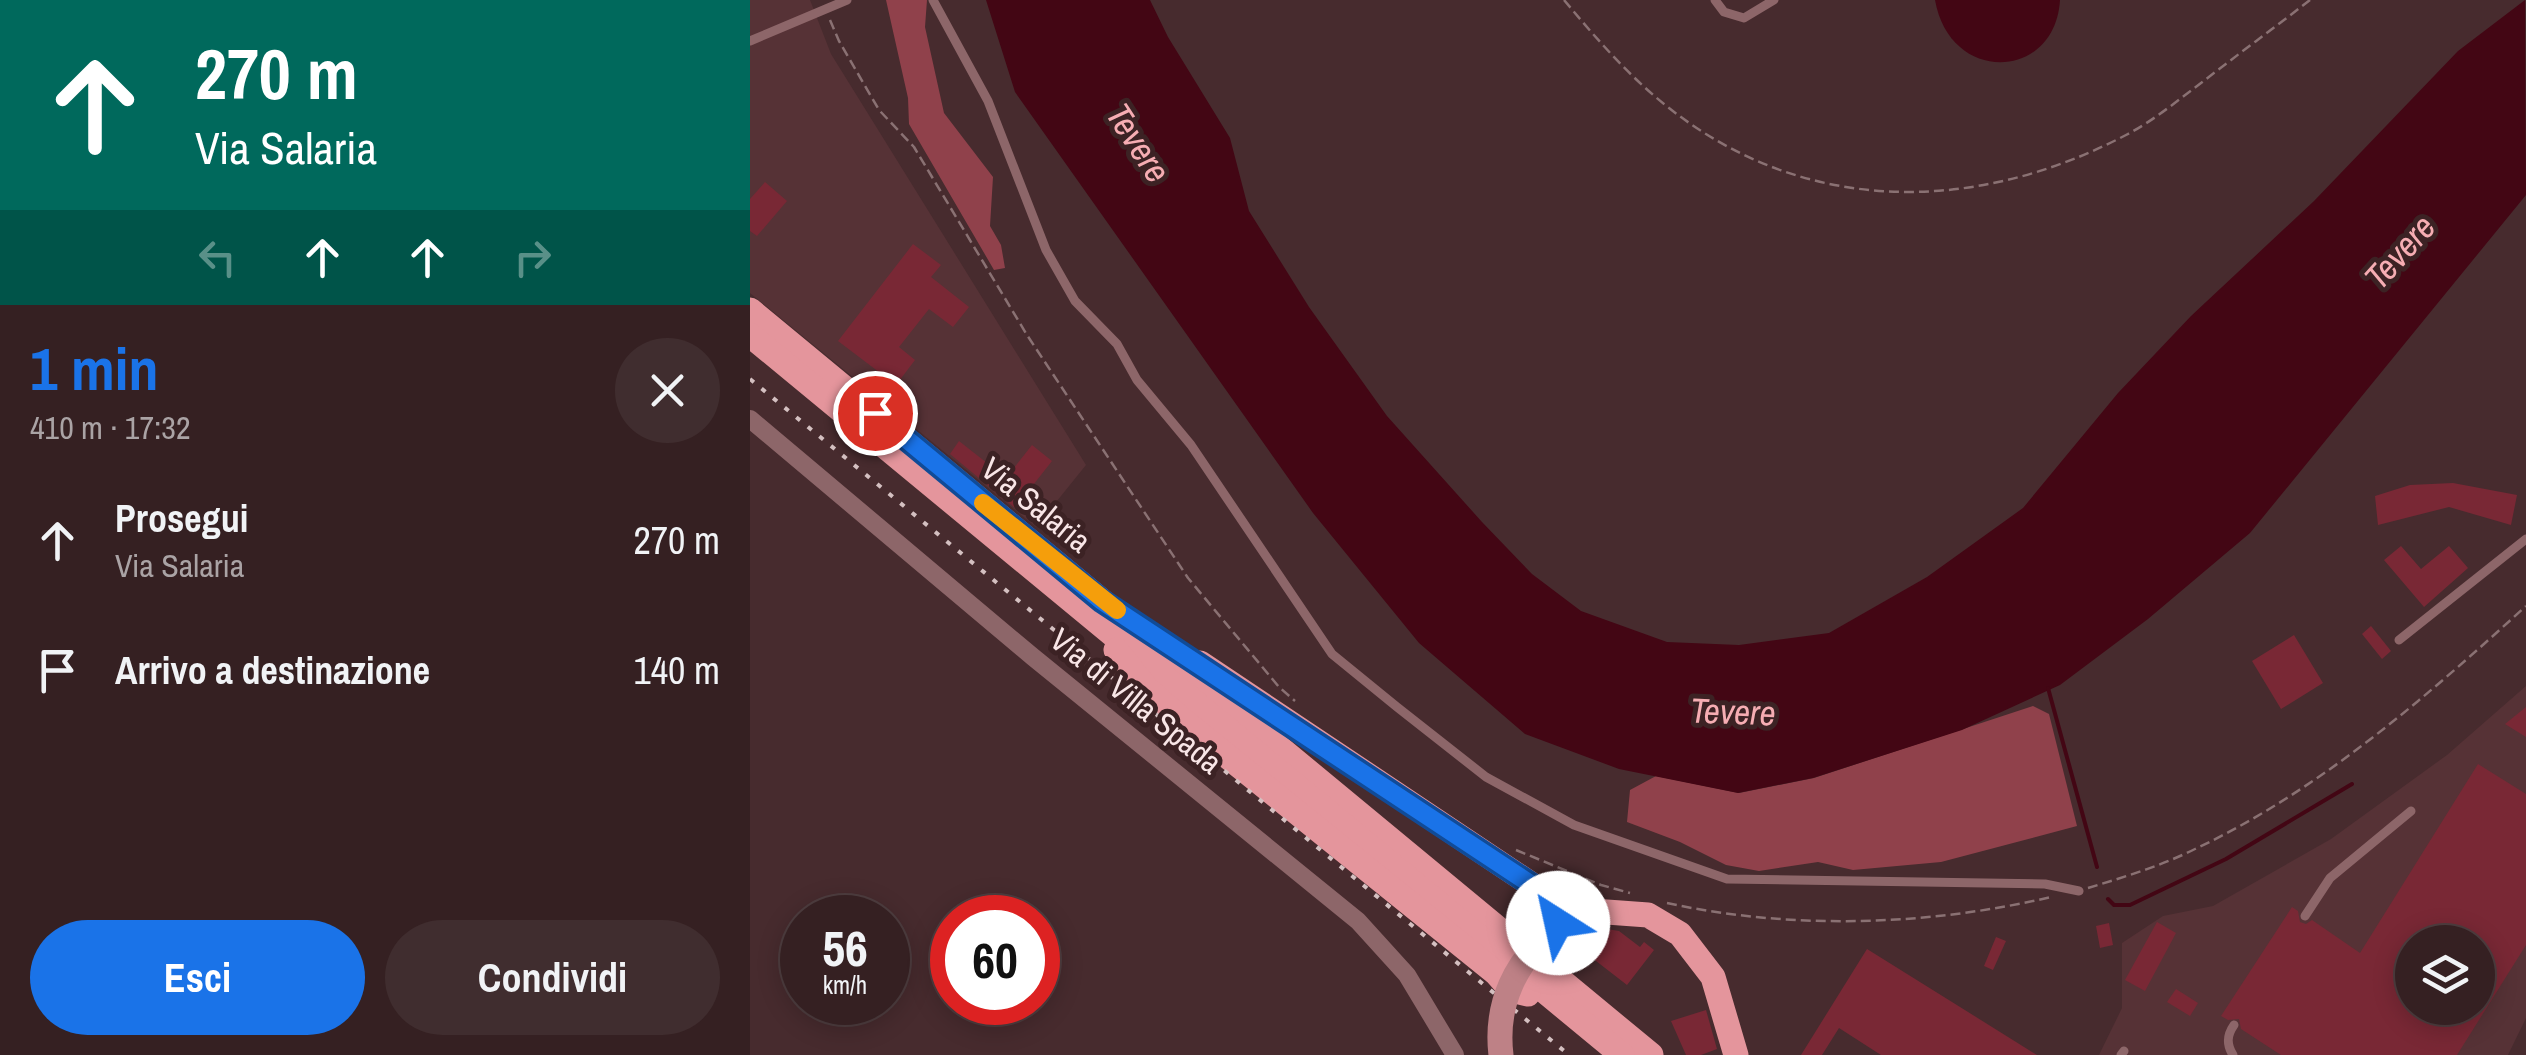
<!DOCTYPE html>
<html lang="it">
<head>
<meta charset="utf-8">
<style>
  :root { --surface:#352022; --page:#402d2f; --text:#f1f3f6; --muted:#aaa3a5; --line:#4f3e40; --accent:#1a73e8 }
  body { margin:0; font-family:"Archivo Narrow",sans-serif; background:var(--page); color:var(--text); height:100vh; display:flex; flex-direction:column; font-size:38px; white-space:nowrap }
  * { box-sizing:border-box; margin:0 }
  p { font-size:32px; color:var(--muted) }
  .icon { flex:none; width:55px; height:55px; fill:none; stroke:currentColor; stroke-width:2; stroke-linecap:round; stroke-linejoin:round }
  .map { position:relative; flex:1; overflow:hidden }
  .drawer { display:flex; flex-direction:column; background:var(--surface); width:750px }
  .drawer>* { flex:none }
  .hud { background:#00695c; color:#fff; overflow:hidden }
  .tools { position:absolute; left:1645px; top:925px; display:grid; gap:20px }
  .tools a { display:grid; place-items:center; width:100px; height:100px; border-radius:50%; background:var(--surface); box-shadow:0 5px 25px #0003,0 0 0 2px var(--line); font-size:50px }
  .speed { position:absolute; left:30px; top:895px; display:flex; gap:20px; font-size:50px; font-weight:700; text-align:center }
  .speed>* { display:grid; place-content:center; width:130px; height:130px; border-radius:50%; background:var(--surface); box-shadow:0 5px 25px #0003,0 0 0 2px var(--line); line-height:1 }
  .speed small { font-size:25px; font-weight:400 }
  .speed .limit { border:15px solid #d22; background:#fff; color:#111 }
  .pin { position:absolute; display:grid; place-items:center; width:85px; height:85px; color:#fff; margin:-42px; border:5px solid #fff; border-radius:50%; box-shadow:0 2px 10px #0007 }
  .me { position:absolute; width:110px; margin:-55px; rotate:325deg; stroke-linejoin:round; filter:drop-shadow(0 0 8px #0008) }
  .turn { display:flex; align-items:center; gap:35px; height:210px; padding:0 30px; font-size:45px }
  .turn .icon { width:130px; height:130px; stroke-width:2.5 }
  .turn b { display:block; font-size:70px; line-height:85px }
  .lanes { display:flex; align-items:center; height:95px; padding:0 30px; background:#0003; justify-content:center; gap:50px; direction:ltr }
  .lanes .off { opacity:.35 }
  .round { display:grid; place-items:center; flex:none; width:105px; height:105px; border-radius:52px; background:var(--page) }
  .overview { display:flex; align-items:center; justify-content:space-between; height:170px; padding:0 30px }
  h1 { font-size:60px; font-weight:800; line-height:75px; color:var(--accent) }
  .cta { display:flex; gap:20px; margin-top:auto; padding:20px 30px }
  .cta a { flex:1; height:115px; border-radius:60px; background:var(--accent); color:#fff; font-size:40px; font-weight:800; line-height:115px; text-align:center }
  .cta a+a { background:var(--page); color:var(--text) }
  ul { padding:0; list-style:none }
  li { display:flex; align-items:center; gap:30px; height:130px; padding:0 30px }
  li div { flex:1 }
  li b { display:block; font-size:38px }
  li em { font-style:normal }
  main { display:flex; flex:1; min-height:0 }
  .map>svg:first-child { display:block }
</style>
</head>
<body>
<main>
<section class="drawer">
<div class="hud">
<div class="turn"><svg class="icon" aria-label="ahead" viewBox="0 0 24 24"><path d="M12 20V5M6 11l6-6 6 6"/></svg><div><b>270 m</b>Via Salaria</div></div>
<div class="lanes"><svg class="icon off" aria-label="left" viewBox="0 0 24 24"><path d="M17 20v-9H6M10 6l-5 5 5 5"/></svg><svg class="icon" aria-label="ahead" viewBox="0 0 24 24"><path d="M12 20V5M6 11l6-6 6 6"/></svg><svg class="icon" aria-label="ahead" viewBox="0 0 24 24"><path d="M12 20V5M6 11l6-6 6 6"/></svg><svg class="icon off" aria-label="right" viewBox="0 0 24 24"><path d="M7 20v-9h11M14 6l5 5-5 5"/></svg></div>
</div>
<div class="overview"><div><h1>1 min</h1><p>410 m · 17:32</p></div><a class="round"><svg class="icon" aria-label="close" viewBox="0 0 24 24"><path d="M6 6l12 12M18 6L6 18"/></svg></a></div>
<ul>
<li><svg class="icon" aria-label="ahead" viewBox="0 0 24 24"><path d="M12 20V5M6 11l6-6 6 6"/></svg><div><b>Prosegui</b><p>Via Salaria</p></div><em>270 m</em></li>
<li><svg class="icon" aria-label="arrive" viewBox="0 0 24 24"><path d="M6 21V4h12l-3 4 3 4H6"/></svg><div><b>Arrivo a destinazione</b></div><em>140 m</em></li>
</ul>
<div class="cta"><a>Esci</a><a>Condividi</a></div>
</section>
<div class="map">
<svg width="1776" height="1055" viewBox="0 0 1776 1055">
  <rect width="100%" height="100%" fill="#472b2e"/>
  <!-- built -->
  <g fill="#563236" fill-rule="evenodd">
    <path d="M0,0H60L81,54L336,465L286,527L0,293Z"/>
    <path d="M1776,686V1018L1758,1055H1349L1372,1008V943L1413,916L1463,906L1581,839L1697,755ZM1662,942H1728V1008H1662Z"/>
  </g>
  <!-- green -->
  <g fill="#90414b">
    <path d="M136,0H177L175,27L194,113L243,177L240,226L251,245L255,268L244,270L159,124L158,98Z"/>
    <path d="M1283,706L1299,714L1327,826L1191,862L1103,870L1068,862L1009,871L976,865L930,842L877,822L880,790L906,776L989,793L1064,778Z"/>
  </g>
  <!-- water -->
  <g fill="#430614">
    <path d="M236,0H400L418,37L480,138L499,211L559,307L637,416L732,522L782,574L831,611L917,642L989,645L1079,633L1177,577L1273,508L1368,393L1441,316L1564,201L1708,51L1775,0L1776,195L1500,533L1398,619L1310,685L1212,730L1063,778L988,793L869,769L775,734L669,643L563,513L265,92Z"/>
    <path d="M1185,0H1310C1305,81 1200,85 1185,0Z"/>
  </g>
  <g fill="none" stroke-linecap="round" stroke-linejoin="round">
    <!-- stream -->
    <g stroke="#430614" stroke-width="4">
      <path d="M1298,688L1347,867"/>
      <path d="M1358,899L1364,905H1380L1476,859L1602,784"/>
    </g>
  </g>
  <!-- building -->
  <g fill="#792835" fill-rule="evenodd">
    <path d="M15,182L37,201L7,236L0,231V199Z"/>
    <path d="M163,244L191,265L181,277L219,307L203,327L179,309L149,347L165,360L146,385L88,341Z"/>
    <path d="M209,441L256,478L282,445L302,461L265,508L200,454Z"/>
    <path d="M1703,483L1767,495L1761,525L1699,507L1628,525L1625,496L1660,485Z"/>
    <path d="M1651,546L1671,569L1699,546L1718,568L1674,607L1634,560Z"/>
    <path d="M1621,626L1641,651L1632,659L1612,634Z"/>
    <path d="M1544,635L1573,683L1531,709L1502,661Z"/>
    <path d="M1776,707V737L1755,724Z"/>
    <path d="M1728,764L1776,794V945L1707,1055H1531L1491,1029L1489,1019L1478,1020L1471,1016L1542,907L1548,911L1550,922L1556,924L1562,920L1610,953ZM1662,942H1728V1008H1662Z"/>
    <path d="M1407,922L1426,933L1395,991L1375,980Z"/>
    <path d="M1359,923L1363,945L1350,948L1346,926Z"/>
    <path d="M857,929L869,931L890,947L894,942L904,950L877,985L837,954Z"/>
    <path d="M1246,937L1256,941L1243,970L1234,966Z"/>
    <path d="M1117,949L1287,1055H1131L1089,1028L1072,1055H1051Z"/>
    <path d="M1426,989L1448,1003L1440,1016L1417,1002Z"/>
    <path d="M956,1010L967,1049L951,1055H936L921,1021Z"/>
  </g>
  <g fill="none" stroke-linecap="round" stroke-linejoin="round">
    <!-- path -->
    <g stroke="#8a7173" stroke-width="2.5" stroke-dasharray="10 5" stroke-linecap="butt">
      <path d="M814,0C845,37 876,73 914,104C1052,216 1223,215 1376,135C1403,121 1427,101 1451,83C1487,55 1524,28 1560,0"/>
      <path d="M80,20L89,41L129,110L164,147L277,335L438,578L529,687L545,701"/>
      <path d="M766,850L851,885L880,893"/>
      <path d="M1338,888C1374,877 1411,866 1445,849C1570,790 1675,698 1776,606"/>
      <path d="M917,903C1041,930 1177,926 1301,897"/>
    </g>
    <!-- lane -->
    <g stroke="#8d6669" stroke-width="9">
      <path d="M183,0L238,101L296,250L325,301L367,344L387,380L441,445L582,654L647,707L736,777L824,825L977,879L1295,884L1329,891"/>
      <path d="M965,0L974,12L994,18L1024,0"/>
      <path d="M1649,640L1776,539"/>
      <path d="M1555,916L1580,878L1661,811"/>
      <path d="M1371,1055L1374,1051"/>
      <path d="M1483,1055C1476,1044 1477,1035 1484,1025"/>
    </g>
    <!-- street -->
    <path stroke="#8d6669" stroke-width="18" d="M0,419L283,657L608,921L657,975L705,1055"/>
    <!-- primary -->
    <g stroke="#e4959c" stroke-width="25">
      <path d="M0,310L901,1055"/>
      <path d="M0,335L872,1055"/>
      <path d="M366,650L397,689L430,718L746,973L761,990L778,994"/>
      <path d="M450,663L794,893L807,914L806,930"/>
      <path d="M794,893L843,911L898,915L930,934L963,977L986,1055"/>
    </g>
    <!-- rail -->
    <path stroke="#d4c0c1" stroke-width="4" stroke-dasharray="5 10" stroke-linecap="butt" d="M0,379L819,1055"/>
    <!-- lane-bridge -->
    <path stroke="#8d6669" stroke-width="9" d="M0,41L97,0"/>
    <!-- secondary-bridge -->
    <path stroke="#be8186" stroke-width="25" d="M751,1055C745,1005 765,959 806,930"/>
  </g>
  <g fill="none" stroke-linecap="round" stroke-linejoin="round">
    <!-- route casing -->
    <g stroke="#114b97" stroke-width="25">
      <path id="route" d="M125,413L352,601L794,893L806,910L808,923"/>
    </g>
    <!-- route -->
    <use href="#route" stroke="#1a73e8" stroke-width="18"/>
    <!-- slow -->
    <path stroke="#f59e0b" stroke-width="18" d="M233,503L367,610"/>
  </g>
  <g text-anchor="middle" stroke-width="10" stroke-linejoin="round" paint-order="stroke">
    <!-- street labels -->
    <g font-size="32" fill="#f9e6e7" stroke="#3c2224">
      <text transform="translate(286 505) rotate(39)" y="11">Via Salaria</text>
      <text transform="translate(386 701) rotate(39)" y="11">Via di Villa Spada</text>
    </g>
    <!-- water labels -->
    <g font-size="35" font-style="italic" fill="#f6adb3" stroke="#3c2224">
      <text transform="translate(388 143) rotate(57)" y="12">Tevere</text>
      <text transform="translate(1650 252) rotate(-48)" y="12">Tevere</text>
      <text transform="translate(983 712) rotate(2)" y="12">Tevere</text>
    </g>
  </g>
</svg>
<div class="tools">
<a><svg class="icon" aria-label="layers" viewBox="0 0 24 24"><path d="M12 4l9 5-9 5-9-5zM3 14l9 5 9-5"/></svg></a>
</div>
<div class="speed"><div>56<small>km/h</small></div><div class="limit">60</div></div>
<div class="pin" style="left:125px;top:413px;background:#d93025"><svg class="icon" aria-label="arrive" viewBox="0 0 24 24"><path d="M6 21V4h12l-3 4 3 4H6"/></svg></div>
<svg class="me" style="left:808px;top:923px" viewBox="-20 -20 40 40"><circle r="19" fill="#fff"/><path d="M0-13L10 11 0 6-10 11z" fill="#1a73e8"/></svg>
</div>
</main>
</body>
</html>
